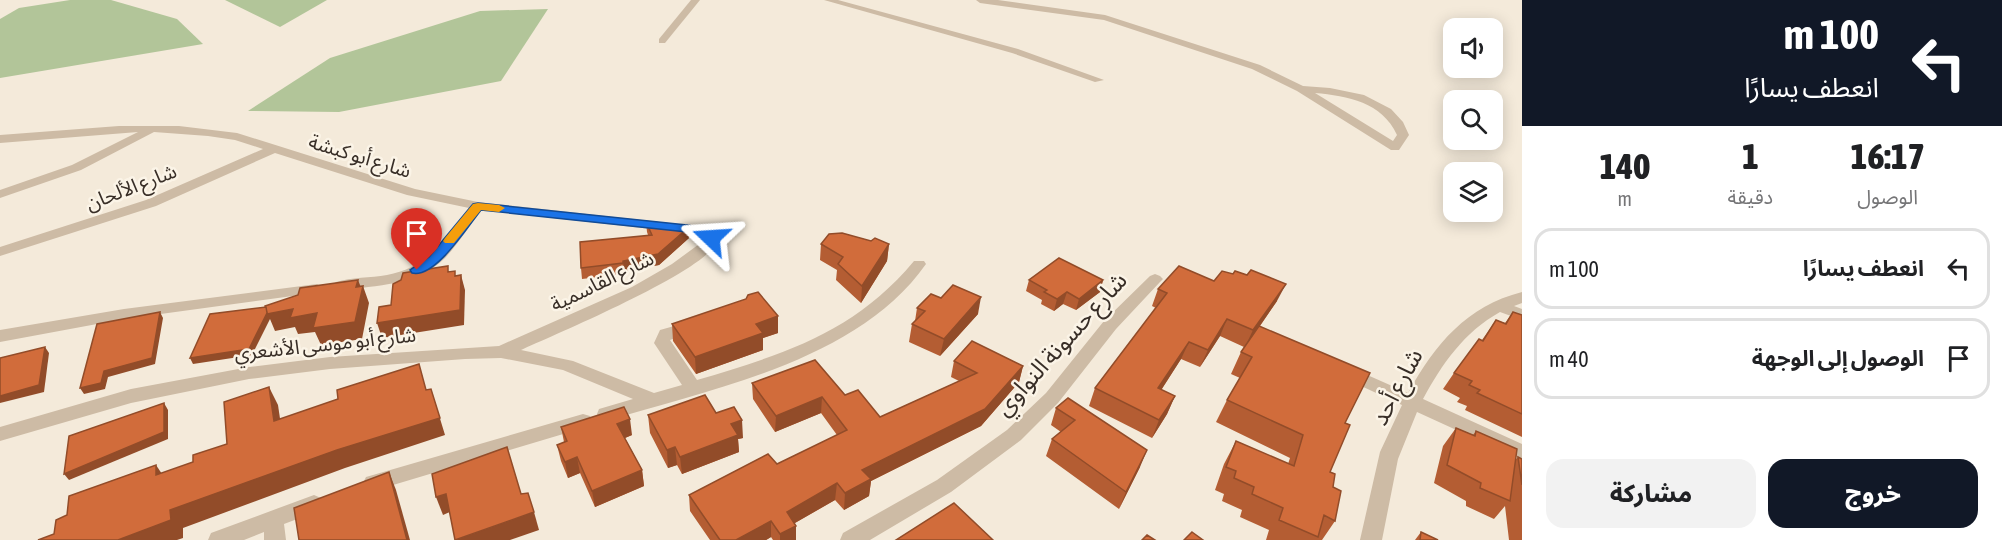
<!DOCTYPE html>
<html lang="ar">
<head>
<meta charset="utf-8">
<style>
  :root { --surface:#fff; --page:#f2f2f2; --text:#202124; --muted:#757577; --line:#e0e0e0; --accent:#111827 }
  body { margin:0; font-family:"Asap Condensed","Noto Sans Arabic",sans-serif; background:var(--page); color:var(--text); direction:rtl; height:100vh; display:flex; flex-direction:column; font-size:22px; white-space:nowrap }
  * { box-sizing:border-box; margin:0 }
  p { font-size:20px; color:var(--muted) }
  .icon { flex:none; width:33px; height:33px; fill:none; stroke:currentColor; stroke-width:2; stroke-linecap:round; stroke-linejoin:round }
  .map { position:relative; flex:1; overflow:hidden; direction:ltr }
  .side { display:flex; flex-direction:column; background:var(--surface); width:480px }
  .side>* { flex:none }
  .banner { background:#111827; color:#fff; overflow:hidden }
  .controls { position:absolute; left:1443px; top:18px; display:grid; gap:12px }
  .controls a { display:grid; place-items:center; width:60px; height:60px; border-radius:12px; background:var(--surface); box-shadow:0 3px 15px #0003; font-size:30px }
  .pin { position:absolute; display:grid; place-items:center; width:51px; height:51px; color:#fff; margin:-62px -26px; border-radius:50% 50% 50% 0; rotate:-45deg; box-shadow:0 0 6px #0007 }
  .pin .icon { rotate:45deg }
  .me { position:absolute; width:66px; margin:-33px; rotate:290deg; stroke-linejoin:round; filter:drop-shadow(0 0 4px #0008) }
  .turn { display:flex; align-items:center; gap:21px; height:126px; padding:0 24px; font-size:27px }
  .turn .icon { width:78px; height:78px; stroke-width:2.5 }
  .turn b { display:block; font-size:42px; line-height:51px }
  .eta { display:flex; justify-content:space-evenly; align-items:center; height:102px; text-align:center }
  .eta b { font-size:36px; font-weight:800; line-height:42px }
  .cta { display:flex; gap:12px; margin-top:auto; padding:12px 24px }
  .cta a { flex:1; height:69px; border-radius:18px; background:var(--accent); color:#fff; font-size:24px; font-weight:800; line-height:69px; text-align:center }
  .cta a+a { background:var(--page); color:var(--text) }
  ul { padding:0; list-style:none }
  li { display:flex; align-items:center; gap:18px; height:81px; margin:0 12px 9px; padding:0 12px; border:3px solid var(--line); border-radius:18px }
  li div { flex:1 }
  li b { display:block; font-size:22px }
  li em { font-style:normal }
  main { display:flex; flex:1; min-height:0 }
  .map>svg:first-child { display:block }
</style>
</head>
<body>
<main>
<section class="side">
<div class="banner">
<div class="turn"><svg class="icon" aria-label="left" viewBox="0 0 24 24"><path d="M17 20v-9H6M10 6l-5 5 5 5"/></svg><div><b>100 m</b>انعطف يسارًا</div></div>
</div>
<div class="eta">
<div><b>16:17</b><p>الوصول</p></div>
<div><b>1</b><p>دقيقة</p></div>
<div><b>140</b><p>m</p></div>
</div>
<ul>
<li><svg class="icon" aria-label="left" viewBox="0 0 24 24"><path d="M17 20v-9H6M10 6l-5 5 5 5"/></svg><div><b>انعطف يسارًا</b></div><em>100 m</em></li>
<li><svg class="icon" aria-label="arrive" viewBox="0 0 24 24"><path d="M6 21V4h12l-3 4 3 4H6"/></svg><div><b>الوصول إلى الوجهة</b></div><em>40 m</em></li>
</ul>
<div class="cta"><a>خروج</a><a>مشاركة</a></div>
</section>
<div class="map">
<svg width="1522" height="540" viewBox="0 0 1522 540">
  <rect width="100%" height="100%" fill="#f4eada"/>
  <!-- green -->
  <g fill="#b2c599">
    <path d="M70,0H111L177,19L203,44L0,78V19L19,8Z"/>
    <path d="M225,0H327L280,27Z"/>
    <path d="M548,9L501,81L339,112L248,111L330,58L480,11Z"/>
  </g>
  <g fill="none" stroke-linecap="round" stroke-linejoin="round">
    <!-- minor -->
    <g fill="#cdbba5" fill-rule="evenodd">
      <path d="M691,0H700L665,43H659V39Z"/>
      <path d="M824,0H838L1018,49L1104,80L1095,82L1012,53Z"/>
      <path d="M976,0H998L1105,15L1260,65L1303,86L1330,88L1364,95L1391,109L1403,122L1409,135L1399,150H1391L1297,91L1252,69L1104,20L980,3ZM1315,93C1348,96 1382,102 1397,135L1393,141Z"/>
      <path d="M119,126H179L237,133L415,189L478,202L687,225L715,231L717,234C717,235 716,243 716,243C704,272 554,335 521,350L573,361L654,393L682,385L654,343L660,330L692,321L698,322L700,326L698,330L670,340L697,380C784,354 854,333 914,261H924L926,264C858,361 714,388 606,421L599,419L597,414L599,409L633,399L563,370L501,358L465,359L330,369L249,379L131,403L0,441V427L131,389L249,367L330,357L499,346L632,287L672,264L702,242L703,237L687,233L482,210C469,226 459,243 445,258C418,285 376,286 341,290L336,288L333,285L336,282C352,277 370,278 387,275C427,268 446,238 469,208L407,195L275,153L156,206L0,256V247L146,200L263,149L235,140L208,136L154,132L81,170L0,198V190L72,165L138,132L0,143V135Z"/>
      <path d="M1155,274L1160,276L1163,279L1160,282L1116,329L1058,403L1021,440L951,492L870,540H840L843,533L937,480L1007,430L1046,393L1104,321L1150,276Z"/>
      <path d="M317,284L325,289L322,292L124,319L0,342V330L124,309Z"/>
      <path d="M1522,292V303L1514,306L1522,309V320L1500,312C1464,332 1442,364 1423,399L1522,444V460L1417,412L1398,459L1382,540H1360L1380,452L1402,405L1344,378L1341,374L1344,370L1350,368L1356,370L1408,393C1435,344 1467,306 1522,292Z"/>
      <path d="M583,414L590,416L592,421L590,426L373,491L366,489L363,483L366,477L373,475Z"/>
      <path d="M314,495L321,498L324,504L321,510L284,524L286,540H264V532L244,540H208L211,533Z"/>
    </g>
  </g>
  <!-- wall -->
  <g fill="#b45d33">
    <path d="M646,222L689,238L659,265L624,271V274L582,279L581,268L648,235L647,232Z"/>
    <path d="M871,241L889,244L887,261L861,303L836,280L837,270L820,260L821,244Z"/>
    <path d="M1029,280H1103L1100,292L1076,310L1063,304L1054,311L1041,304L1042,300L1026,291Z"/>
    <path d="M1214,281L1277,301L1260,326L1345,423L1330,472L1335,521L1322,540H1266L1269,530L1240,517L1242,510L1222,501L1224,494L1215,490L1224,464L1236,441L1288,464L1290,458L1216,422L1227,400L1240,378L1231,374L1241,352L1244,347L1220,336L1200,367L1181,359L1161,390L1175,396L1167,414L1152,438L1089,406L1095,388L1156,308L1152,306L1158,289Z"/>
    <path d="M917,308L978,314L940,356L909,342L912,324L915,321Z"/>
    <path d="M1513,312L1522,315V437L1465,410L1467,406L1457,402L1460,398L1443,389L1454,373L1482,340L1496,320L1505,323Z"/>
    <path d="M778,316V333L763,338V350L696,374L673,341L672,324Z"/>
    <path d="M954,361L1023,366L1019,382L981,426L871,481L869,496L844,510L835,500L795,523L796,540H773L771,537L766,540H710L690,511L689,495L777,464L837,435L821,413L775,432L753,399L752,383L845,395L880,417L959,381L951,377Z"/>
    <path d="M1068,398L1140,467L1119,509L1046,456L1052,439L1061,432L1051,425L1056,408Z"/>
    <path d="M716,413L743,438L738,439L739,452L682,474L677,465L668,468L650,433L648,415Z"/>
    <path d="M561,427L632,435L625,438L642,470L644,486L595,507L580,473L568,478L561,461L557,445L564,442Z"/>
    <path d="M1456,428L1473,435L1476,431L1516,459L1518,457L1522,459V540H1509L1505,506L1494,519L1466,506V501L1434,483L1443,446Z"/>
    <path d="M1421,532L1438,540H1415Z"/>
  </g>
  <!-- shaded-wall -->
  <g fill="#924c29">
    <path d="M689,227V238L659,265L624,271L623,261Z"/>
    <path d="M889,244L887,261L861,303L862,286Z"/>
    <path d="M461,275L465,290L464,325L382,338L377,323Z"/>
    <path d="M358,280L362,290L363,286L369,303L362,339L321,345L315,332L298,334L295,327L275,331L270,319L252,355L193,364L190,358L270,306L293,309L356,287Z"/>
    <path d="M1103,280L1100,292L1076,310L1079,299Z"/>
    <path d="M1286,284L1277,301L1245,347L1253,330Z"/>
    <path d="M1067,292L1063,304L1054,311L1057,299Z"/>
    <path d="M981,297L978,314L940,356L944,339Z"/>
    <path d="M160,312L163,318L155,364L108,377L105,389L84,394L80,388Z"/>
    <path d="M778,316V333L763,338V350L696,374L695,357L756,324Z"/>
    <path d="M1227,319L1220,336L1200,367L1208,350Z"/>
    <path d="M1189,342L1181,359L1151,406L1158,388Z"/>
    <path d="M45,347L49,353L44,392L0,403V396Z"/>
    <path d="M1023,366L1019,382L981,426L871,481L869,496L844,510L845,493L862,470Z"/>
    <path d="M269,387L278,405L283,439L274,421Z"/>
    <path d="M431,389L445,435L345,468L183,528V538L177,540H118L170,510Z"/>
    <path d="M1175,396L1167,414L1152,438L1159,420Z"/>
    <path d="M822,397L821,413L775,432L776,416Z"/>
    <path d="M164,403L168,410V439L69,480L64,474Z"/>
    <path d="M630,419L632,435L620,440L617,424Z"/>
    <path d="M742,420L743,438L738,439L739,452L682,474L680,457L731,424Z"/>
    <path d="M675,447L677,465L668,468L667,450Z"/>
    <path d="M1147,450L1140,467L1119,509L1126,492Z"/>
    <path d="M577,457L580,473L568,478L565,462Z"/>
    <path d="M156,465L168,483L156,475Z"/>
    <path d="M642,470L644,486L595,507L592,491Z"/>
    <path d="M389,472L396,490L410,540H407Z"/>
    <path d="M837,483L835,500L786,528L787,512Z"/>
    <path d="M446,494L452,511L443,515L436,497Z"/>
    <path d="M534,512L539,530L510,540H455Z"/>
    <path d="M771,521V537L766,540H736Z"/>
    <path d="M796,526V540H780V534Z"/>
  </g>
  <!-- building -->
  <g fill="#d16c3b" stroke="#924c29" stroke-width="1.5">
    <path d="M646,222L689,227L658,254L623,261V263L581,268L580,242L652,235Z"/>
    <path d="M842,233L871,241L875,238L889,244L862,286L838,264L843,257L821,244L829,234Z"/>
    <path d="M1059,258L1103,280L1079,299L1067,292L1057,299L1044,292L1047,290L1029,280Z"/>
    <path d="M448,266V272L455,271V276L461,275L460,310L377,323L379,307L391,305L393,284L401,280L403,273Z"/>
    <path d="M1179,266L1214,281L1222,271L1233,274L1235,271L1247,275L1251,270L1286,284L1253,330L1227,319L1208,350L1189,342L1158,388L1175,396L1159,420L1095,388L1167,293L1158,289Z"/>
    <path d="M358,280L356,287L363,286L355,322L313,328L317,313L290,318L293,309L267,314L265,306L298,295L300,288Z"/>
    <path d="M953,285L981,297L944,339L912,324L925,311L917,308L931,294L941,298Z"/>
    <path d="M758,292L778,316L756,324L763,333L695,357L672,324L746,299L748,295Z"/>
    <path d="M266,307L267,313L249,349L190,358L210,314Z"/>
    <path d="M160,312L152,358L104,371L101,383L80,388L97,324Z"/>
    <path d="M1513,312L1522,315V414L1477,393L1480,390L1469,385L1472,381L1454,373L1479,339L1483,341L1496,320L1506,324Z"/>
    <path d="M1259,326L1370,373L1345,423L1350,425L1330,472L1335,474L1333,487L1341,491L1335,521L1324,515L1318,537L1279,520L1283,508L1252,494L1254,487L1234,478L1236,471L1226,467L1236,441L1294,466L1303,435L1227,400L1252,357L1241,352Z"/>
    <path d="M972,341L1023,366L985,409L862,470L871,479L845,493L837,483L787,512L796,526L780,534L771,521L736,540H720L689,495L768,454L777,464L847,430L822,397L776,416L752,383L815,360L845,395L858,390L880,417L977,373L954,361Z"/>
    <path d="M45,347L39,385L0,396V358Z"/>
    <path d="M419,364L426,390L431,389L440,418L337,450L170,510L171,520L118,540H38L54,534L56,520L67,515L69,496L156,465V475L193,462V455L227,444L224,402L269,387L274,421L338,399L337,390Z"/>
    <path d="M705,395L716,413L734,407L742,420L731,424L738,435L680,457L675,447L667,450L648,415Z"/>
    <path d="M1068,398L1147,450L1126,492L1052,439L1075,420L1056,408Z"/>
    <path d="M164,403V432L64,474L69,436Z"/>
    <path d="M624,407L630,419L617,424L642,470L592,491L577,457L565,462L557,445L567,441L561,427Z"/>
    <path d="M1456,428L1475,436L1476,431L1517,449L1510,501L1480,488L1481,483L1447,465Z"/>
    <path d="M507,447L521,494L528,493L534,512L455,540L446,494L436,497L432,474Z"/>
    <path d="M1518,457L1522,459V485Z"/>
    <path d="M389,472L407,540H299L294,508Z"/>
    <path d="M954,503L993,540H896Z"/>
    <path d="M1192,532L1203,540H1184Z"/>
    <path d="M1421,532L1438,540H1420Z"/>
    <path d="M1147,535L1155,540H1142Z"/>
  </g>
  <!-- route -->
  <path fill="#1a73e8" stroke="#114b97" stroke-width="1.5" d="M478,203L687,225L710,229L717,238L711,242L701,235L687,232L481,210C468,226 435,279 412,273L410,270L429,257L473,204Z"/>
  <!-- slow -->
  <path fill="#f59e0b" d="M478,203L499,205L505,208L499,212L481,210L454,243H445L443,241L445,238L473,204Z"/>
  <g text-anchor="middle" stroke-width="5" stroke-linejoin="round" paint-order="stroke">
    <!-- street labels -->
    <g font-size="20" fill="#382e27" stroke="#fbf4e7">
      <text transform="translate(360 156) rotate(17)" y="7">شارع أبو كبشة</text>
      <text transform="translate(131 187) rotate(-21)" y="7">شارع الألحان</text>
      <text transform="translate(602 281) rotate(-26)" y="7">شارع القاسمية</text>
      <text transform="translate(325 344) rotate(-6)" y="7">شارع أبو موسى الأشعري</text>
    </g>
    <!-- near-street labels -->
    <g font-size="24" fill="#382e27" stroke="#fbf4e7">
      <text transform="translate(1061 344) rotate(-48)" y="8">شارع حسونة النواوي</text>
      <text transform="translate(1397 387) rotate(-62)" y="8">شارع أحد</text>
    </g>
  </g>
</svg>
<div class="controls">
<a><svg class="icon" aria-label="sound" viewBox="0 0 24 24"><path d="M4 9h4l5-4v14l-5-4H4zM17 9q2 3 0 6"/></svg></a>
<a><svg class="icon" aria-label="search" viewBox="0 0 24 24"><circle cx="10" cy="10" r="6"/><path d="M15 15l6 6"/></svg></a>
<a><svg class="icon" aria-label="layers" viewBox="0 0 24 24"><path d="M12 4l9 5-9 5-9-5zM3 14l9 5 9-5"/></svg></a>
</div>
<div class="pin" style="left:417px;top:270px;background:#d93025"><svg class="icon" aria-label="arrive" viewBox="0 0 24 24"><path d="M6 21V4h12l-3 4 3 4H6"/></svg></div>
<svg class="me" style="left:711px;top:238px" viewBox="-20 -20 40 40"><path d="M0-17L14 15 0 8-14 15z" fill="#1a73e8" stroke="#fff" stroke-width="4"/></svg>
</div>
</main>
</body>
</html>
